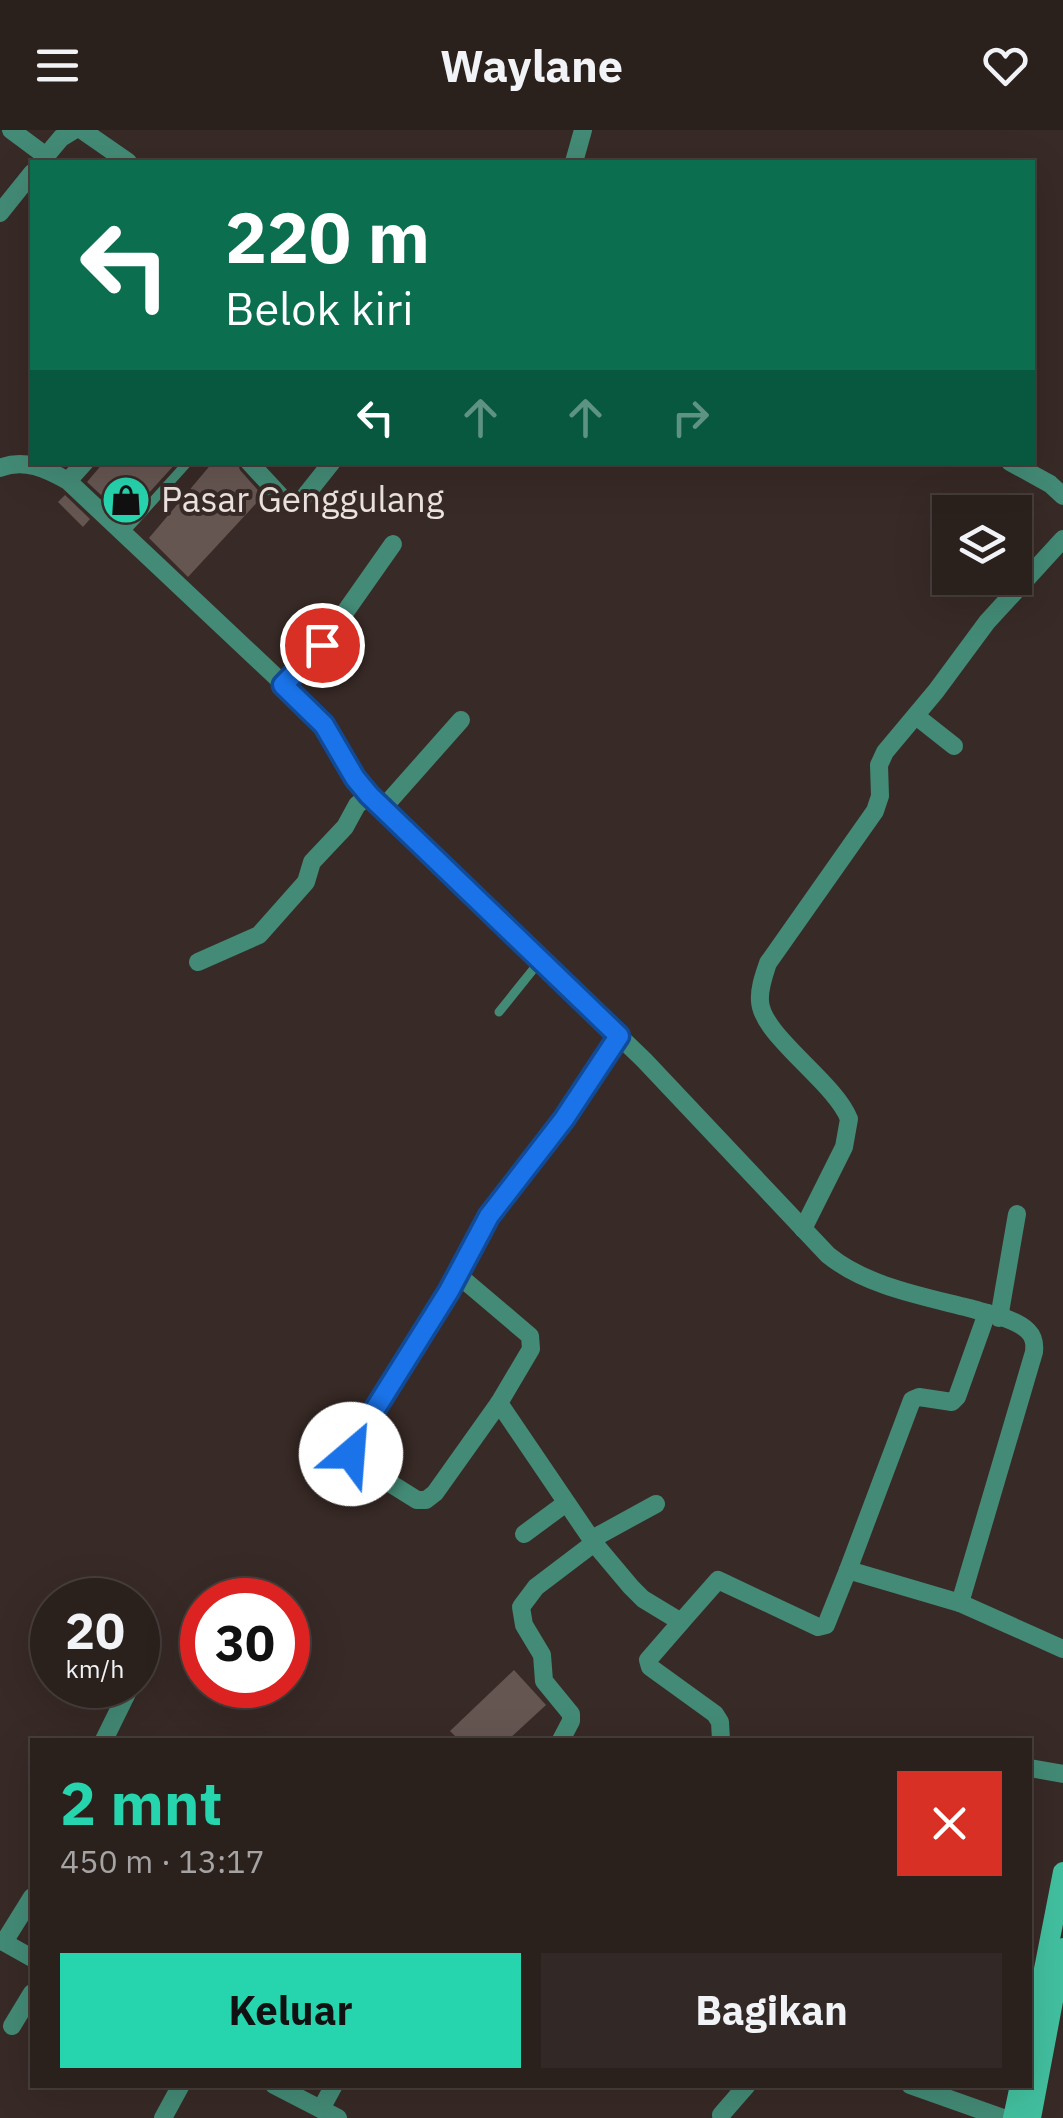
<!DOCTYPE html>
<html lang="id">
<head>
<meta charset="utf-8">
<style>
  :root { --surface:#2a201c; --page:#322825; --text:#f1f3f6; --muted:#a5a3a3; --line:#463e3b; --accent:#26d5ae }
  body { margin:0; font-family:"IBM Plex Sans",sans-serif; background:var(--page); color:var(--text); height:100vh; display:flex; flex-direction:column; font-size:38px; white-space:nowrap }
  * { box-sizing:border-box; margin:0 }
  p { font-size:32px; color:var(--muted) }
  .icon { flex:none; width:55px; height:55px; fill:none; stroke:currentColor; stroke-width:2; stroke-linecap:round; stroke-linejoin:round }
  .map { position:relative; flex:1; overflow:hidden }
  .details { position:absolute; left:30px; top:1608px; width:1002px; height:350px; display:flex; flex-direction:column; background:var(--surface); border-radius:0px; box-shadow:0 10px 40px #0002,0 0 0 2px var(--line) }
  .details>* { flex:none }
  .banner { position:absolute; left:30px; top:30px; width:1005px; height:305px; border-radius:0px; box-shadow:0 10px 40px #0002,0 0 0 2px var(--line); background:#0b6e4f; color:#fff; overflow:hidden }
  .fabs { position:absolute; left:932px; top:365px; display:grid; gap:20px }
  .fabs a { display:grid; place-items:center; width:100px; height:100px; border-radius:0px; background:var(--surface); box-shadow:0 10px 40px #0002,0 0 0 2px var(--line); font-size:50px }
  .speed { position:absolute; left:30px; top:1448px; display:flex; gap:20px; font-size:50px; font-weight:700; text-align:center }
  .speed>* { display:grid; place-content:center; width:130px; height:130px; border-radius:50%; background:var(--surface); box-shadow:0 10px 40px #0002,0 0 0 2px var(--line); line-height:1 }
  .speed small { font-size:25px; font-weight:400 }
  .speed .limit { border:15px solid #d22; background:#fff; color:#111 }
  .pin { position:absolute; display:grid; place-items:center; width:85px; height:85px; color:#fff; margin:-42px; border:5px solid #fff; border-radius:50%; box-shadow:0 2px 10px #0007 }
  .me { position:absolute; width:110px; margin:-55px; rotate:27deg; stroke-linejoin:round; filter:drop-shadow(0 0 8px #0008) }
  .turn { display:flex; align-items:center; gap:35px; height:210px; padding:0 30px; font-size:45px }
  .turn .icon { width:130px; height:130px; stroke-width:2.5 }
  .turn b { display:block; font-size:70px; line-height:85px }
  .lanes { display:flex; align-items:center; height:95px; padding:0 30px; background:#0003; justify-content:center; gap:50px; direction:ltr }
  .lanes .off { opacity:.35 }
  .round { display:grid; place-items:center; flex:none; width:105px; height:105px; border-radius:0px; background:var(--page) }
  .headline { display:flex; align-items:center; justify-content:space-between; height:170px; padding:0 30px }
  h1 { font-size:60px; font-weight:800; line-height:75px; color:var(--accent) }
  .cta { display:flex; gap:20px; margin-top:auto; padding:20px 30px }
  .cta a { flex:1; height:115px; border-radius:0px; background:var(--accent); color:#111; font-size:40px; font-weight:800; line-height:115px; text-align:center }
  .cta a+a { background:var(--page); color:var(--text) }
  header { display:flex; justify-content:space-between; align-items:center; height:130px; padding:0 30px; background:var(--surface); font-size:45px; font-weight:800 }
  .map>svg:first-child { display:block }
</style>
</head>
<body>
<header><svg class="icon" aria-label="menu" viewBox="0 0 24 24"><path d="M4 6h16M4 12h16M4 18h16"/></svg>Waylane<svg class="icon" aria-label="heart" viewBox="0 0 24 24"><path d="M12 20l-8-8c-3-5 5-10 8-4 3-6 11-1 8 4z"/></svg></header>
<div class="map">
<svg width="1063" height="1988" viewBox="0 0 1063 1988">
  <rect width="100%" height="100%" fill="#382a26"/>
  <!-- building -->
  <g fill="#665652">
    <path d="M104,332H177L126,388L87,352Z"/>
    <path d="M213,332H237L240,340L263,366L188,447L149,408Z"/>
    <path d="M65,365L90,389L83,397L58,372Z"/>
    <path d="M514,1540L546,1575L508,1610H459L450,1601Z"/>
  </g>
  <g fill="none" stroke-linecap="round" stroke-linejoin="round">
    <!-- lane -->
    <g stroke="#438b76" stroke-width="9">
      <path d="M124,403L188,332"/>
      <path d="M499,882L540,831"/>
    </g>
    <!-- street -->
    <g stroke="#438b76" stroke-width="18">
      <path d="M11,0L46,26"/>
      <path d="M82,0L128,32"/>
      <path d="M41,32L61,8L74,0"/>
      <path d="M574,32L583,0"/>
      <path d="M0,83L32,43"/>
      <path d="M249,332L288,374L294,375L301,371L332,332"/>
      <path d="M1010,332L1050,354L1063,366"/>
      <path d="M0,338C24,328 47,339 68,351L310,579C333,605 347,638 369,665L644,930L828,1125C866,1156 922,1166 969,1178C986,1183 1015,1188 1028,1201C1034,1207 1035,1213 1034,1222L960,1473L1063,1519"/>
      <path d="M68,351L85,332"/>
      <path d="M283,555L322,515L393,414"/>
      <path d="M916,586L954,616"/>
      <path d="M383,678L461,590"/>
      <path d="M198,832L259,805L306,752L312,732L345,697L357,675L369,665"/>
      <path d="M803,1099L844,1017L849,989C835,952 761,905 760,871C759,858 764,845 768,833L875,681L880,666L879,635L885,622L936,561L987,492L1063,409"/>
      <path d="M458,1145L530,1206L531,1219L499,1273L435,1363L426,1370H417L356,1332L351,1324L352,1316L449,1161L489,1086L563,989L619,907"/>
      <path d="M999,1188L1017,1084"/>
      <path d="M499,1273L594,1413L631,1457L643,1469L681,1492L718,1450L818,1497L826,1495L848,1440L960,1473"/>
      <path d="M524,1404L566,1373"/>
      <path d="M592,1409L656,1374"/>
      <path d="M848,1440L912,1270L919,1267L952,1272L957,1267L987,1183"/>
      <path d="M681,1492L648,1530L650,1537L715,1584L720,1592L721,1610"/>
      <path d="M138,1543L145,1527"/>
      <path d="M104,1610L131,1555"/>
      <path d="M561,1610L571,1591V1584L544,1551L542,1525L524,1495L521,1477L536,1457L594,1413"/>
      <path d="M1030,1638L1063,1644"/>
      <path d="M0,1810L32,1828"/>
      <path d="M4,1812L32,1767"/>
      <path d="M12,1896L32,1863"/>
      <path d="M274,1955L338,1988"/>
      <path d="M910,1955L1003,1988"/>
      <path d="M321,1979L334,1955"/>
      <path d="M721,1985L747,1955"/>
      <path d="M163,1988L181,1955"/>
    </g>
    <!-- secondary -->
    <g stroke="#42c09f" stroke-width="20">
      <path d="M1030,1911L1063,1742"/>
      <path d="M1013,1988L1020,1955"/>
      <path d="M1031,1988L1063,1818"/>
    </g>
  </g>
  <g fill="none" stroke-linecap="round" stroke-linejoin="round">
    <!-- route casing -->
    <g stroke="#114b97" stroke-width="25">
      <path id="route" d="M322,515L283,555L324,595L355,648L369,665L619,906L564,989L489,1086L449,1161L352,1316L351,1324"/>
    </g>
    <!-- route -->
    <use href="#route" stroke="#1a73e8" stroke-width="18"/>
  </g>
  <!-- icons -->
  <defs>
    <g id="shop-disc" transform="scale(2.5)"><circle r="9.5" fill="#26d5ae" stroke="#382a26"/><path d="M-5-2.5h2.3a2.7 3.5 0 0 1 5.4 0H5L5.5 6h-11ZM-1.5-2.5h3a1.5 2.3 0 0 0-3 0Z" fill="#111"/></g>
  </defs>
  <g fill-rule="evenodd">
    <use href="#shop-disc" x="126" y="370"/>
  </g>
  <g text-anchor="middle" stroke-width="8" stroke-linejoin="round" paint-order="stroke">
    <!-- poi labels -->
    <g font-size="35" fill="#ede3e0" stroke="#382a26" text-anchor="start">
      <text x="161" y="382">Pasar Genggulang</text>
    </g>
  </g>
</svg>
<div class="fabs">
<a><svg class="icon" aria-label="layers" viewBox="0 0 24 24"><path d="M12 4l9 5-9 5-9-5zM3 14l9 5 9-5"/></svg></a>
</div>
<div class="speed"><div>20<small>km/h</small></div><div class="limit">30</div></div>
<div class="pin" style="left:322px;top:515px;background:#d93025"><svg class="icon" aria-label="arrive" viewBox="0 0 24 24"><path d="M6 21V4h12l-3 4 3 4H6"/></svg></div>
<svg class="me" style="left:351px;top:1324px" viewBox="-20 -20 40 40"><circle r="19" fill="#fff"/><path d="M0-13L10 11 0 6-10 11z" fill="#1a73e8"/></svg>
<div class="banner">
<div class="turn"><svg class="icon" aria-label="left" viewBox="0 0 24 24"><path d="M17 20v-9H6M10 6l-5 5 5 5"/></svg><div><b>220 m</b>Belok kiri</div></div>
<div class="lanes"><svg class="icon" aria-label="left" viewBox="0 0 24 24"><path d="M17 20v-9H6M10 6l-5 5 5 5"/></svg><svg class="icon off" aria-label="ahead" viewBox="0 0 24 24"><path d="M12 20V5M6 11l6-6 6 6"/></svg><svg class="icon off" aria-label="ahead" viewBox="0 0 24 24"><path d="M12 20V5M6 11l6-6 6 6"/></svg><svg class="icon off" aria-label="right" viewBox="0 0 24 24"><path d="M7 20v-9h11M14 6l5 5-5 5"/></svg></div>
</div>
<section class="details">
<div class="headline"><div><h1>2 mnt</h1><p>450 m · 13:17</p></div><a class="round" style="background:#d93025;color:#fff"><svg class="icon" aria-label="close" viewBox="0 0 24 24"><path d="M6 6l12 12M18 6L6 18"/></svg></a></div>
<div class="cta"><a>Keluar</a><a>Bagikan</a></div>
</section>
</div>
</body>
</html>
